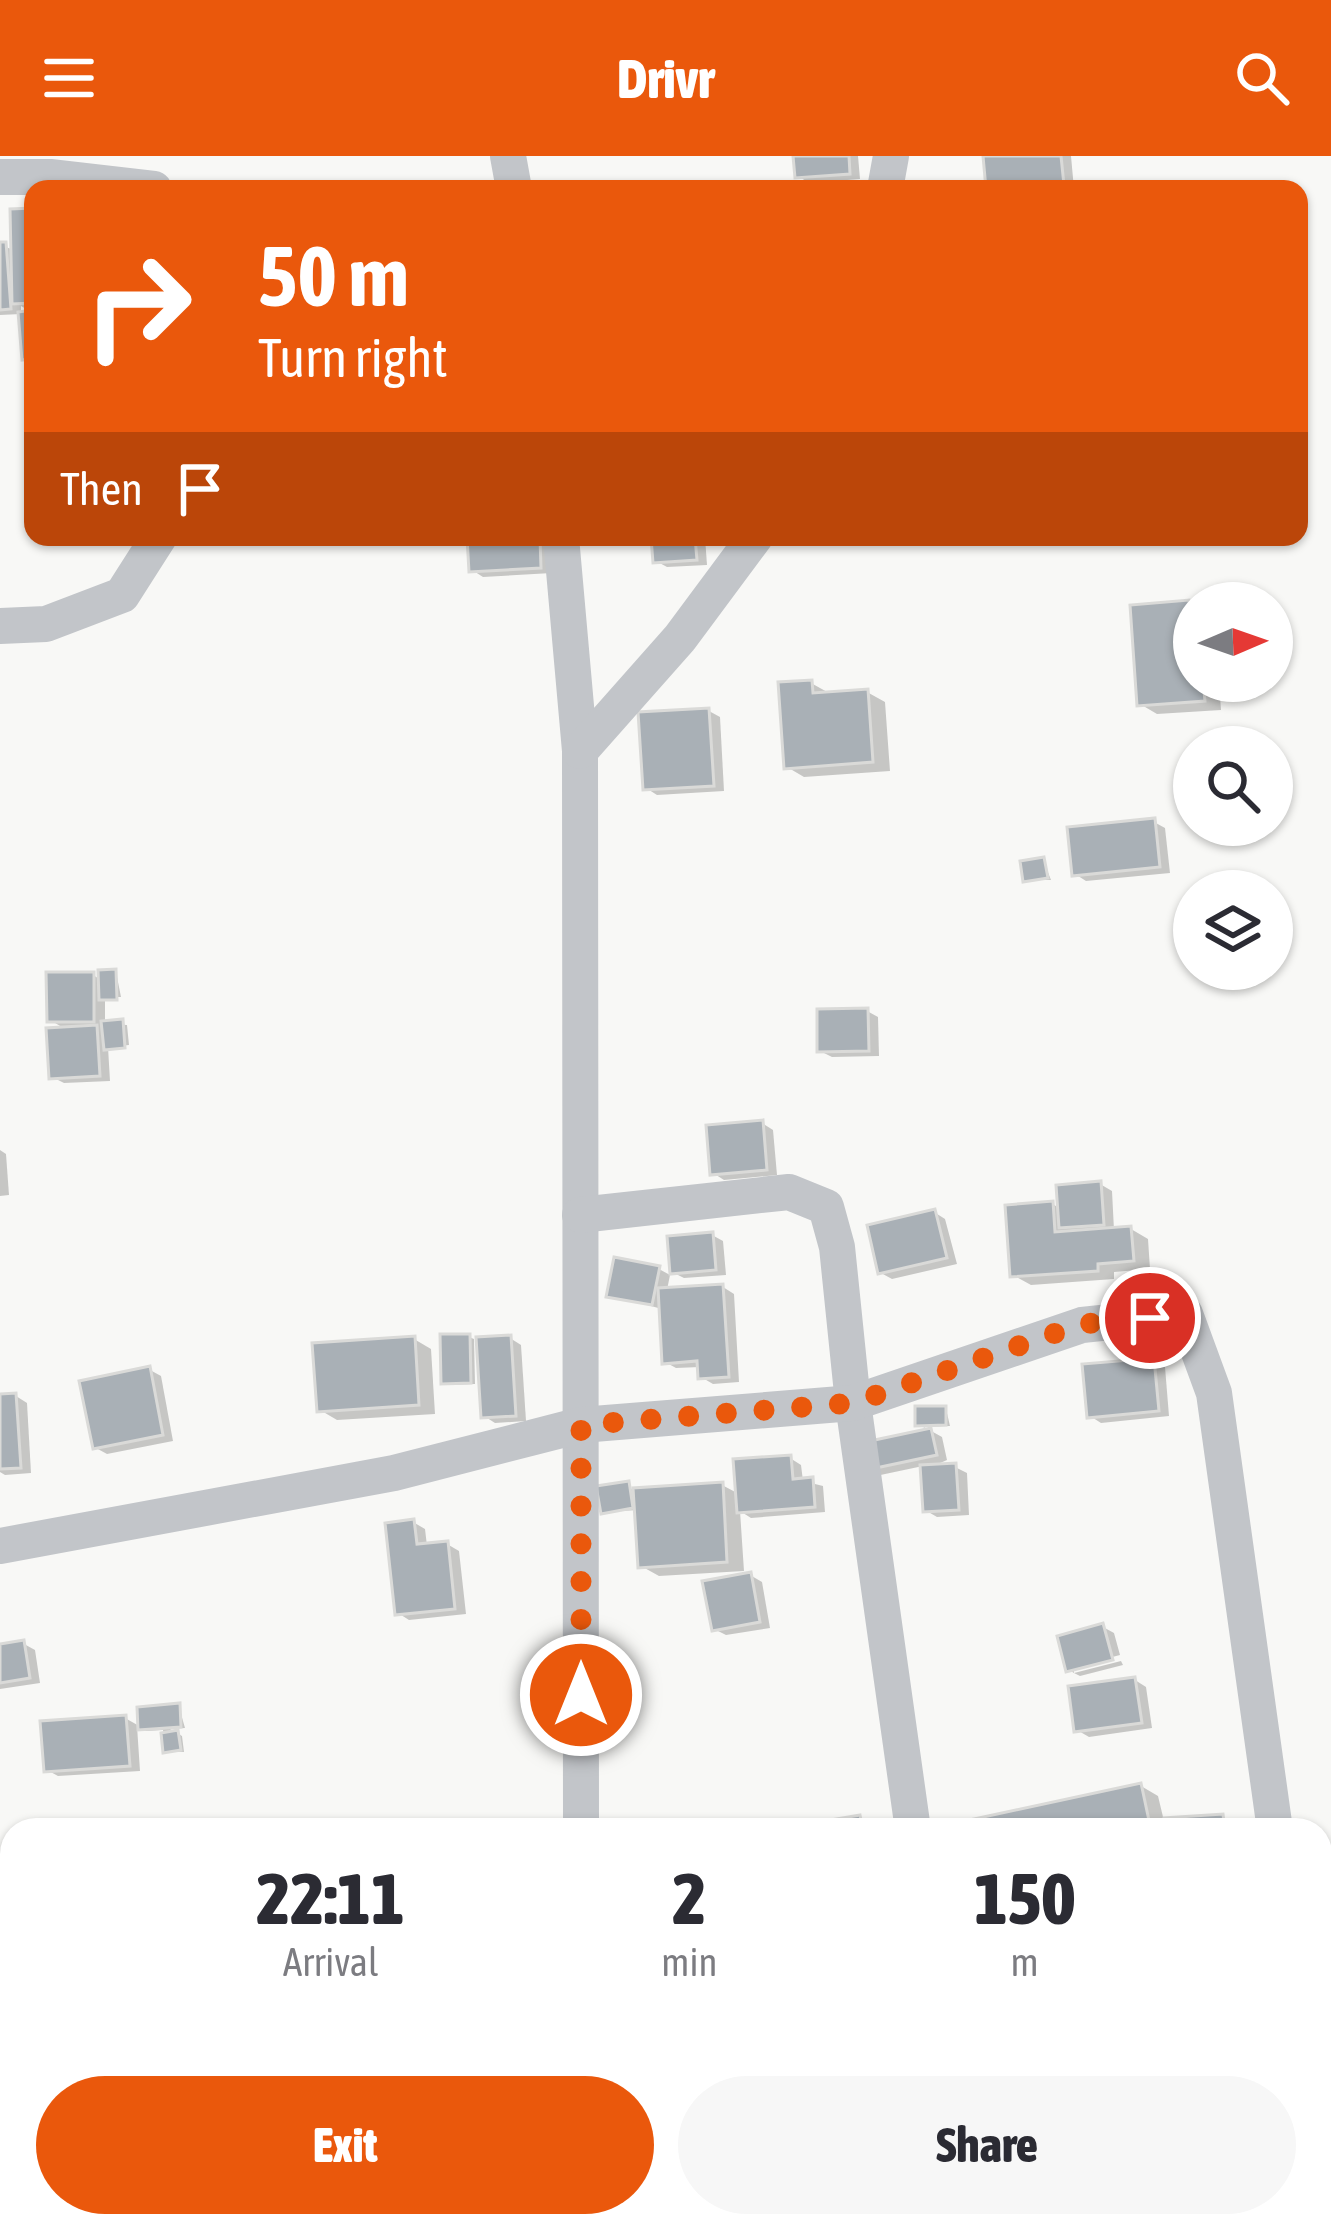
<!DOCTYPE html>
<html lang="en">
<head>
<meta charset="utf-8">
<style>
  :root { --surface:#fff; --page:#f7f7f7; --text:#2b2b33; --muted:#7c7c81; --accent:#ea580c }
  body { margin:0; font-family:"Asap Condensed",sans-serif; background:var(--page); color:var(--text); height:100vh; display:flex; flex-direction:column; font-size:45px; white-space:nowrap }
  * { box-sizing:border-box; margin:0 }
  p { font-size:39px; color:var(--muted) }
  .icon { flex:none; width:66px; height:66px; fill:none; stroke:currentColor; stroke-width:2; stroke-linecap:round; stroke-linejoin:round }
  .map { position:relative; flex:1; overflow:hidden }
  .panel { position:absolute; left:0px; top:1662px; width:1332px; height:420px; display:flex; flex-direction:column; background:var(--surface); border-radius:36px 36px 0 0; box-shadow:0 3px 9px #0004 }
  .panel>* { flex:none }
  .top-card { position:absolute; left:24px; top:24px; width:1284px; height:366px; border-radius:24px; box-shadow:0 3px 9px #0004; background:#ea580c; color:#fff; overflow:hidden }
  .needle { width:78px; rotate:88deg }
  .tools { position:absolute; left:1173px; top:426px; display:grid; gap:24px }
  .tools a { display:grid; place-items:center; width:120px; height:120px; border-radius:50%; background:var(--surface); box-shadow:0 3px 9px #0004; font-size:60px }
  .pin { position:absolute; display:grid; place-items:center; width:102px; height:102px; color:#fff; margin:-51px; border:6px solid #fff; border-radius:50%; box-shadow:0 3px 12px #0007 }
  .me { position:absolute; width:132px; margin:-66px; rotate:0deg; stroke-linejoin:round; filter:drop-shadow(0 0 9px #0008) }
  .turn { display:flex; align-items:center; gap:42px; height:252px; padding:0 36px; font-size:54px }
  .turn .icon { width:156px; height:156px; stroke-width:2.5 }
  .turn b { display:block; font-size:84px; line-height:102px }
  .then { display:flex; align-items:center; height:114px; padding:0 36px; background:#0003; gap:24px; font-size:45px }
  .eta { display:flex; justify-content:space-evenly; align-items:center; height:204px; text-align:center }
  .eta b { font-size:72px; font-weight:800; line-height:84px }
  .primary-button { display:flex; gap:24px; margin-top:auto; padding:24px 36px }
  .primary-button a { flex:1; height:138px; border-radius:72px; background:var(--accent); color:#fff; font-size:48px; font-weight:800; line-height:138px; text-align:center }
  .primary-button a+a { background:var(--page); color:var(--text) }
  header { display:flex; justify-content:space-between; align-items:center; height:156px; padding:0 36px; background:var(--accent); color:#fff; font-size:54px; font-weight:800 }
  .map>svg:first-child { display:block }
</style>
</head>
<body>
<header><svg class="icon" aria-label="menu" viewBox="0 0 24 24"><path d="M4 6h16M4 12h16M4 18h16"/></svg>Drivr<svg class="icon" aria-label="search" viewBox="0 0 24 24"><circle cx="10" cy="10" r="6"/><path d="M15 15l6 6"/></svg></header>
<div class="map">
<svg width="1331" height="2082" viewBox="0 0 1331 2082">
  <rect width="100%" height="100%" fill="#f8f8f6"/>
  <!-- shadow -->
  <g fill="#0003">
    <path d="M796,0H858L860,23L809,27L798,20Z"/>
    <path d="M986,0H1071L1074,33H989Z"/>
    <path d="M33,55V157L21,150V158L0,159V89L14,94Z"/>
    <path d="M470,381L539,385L550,392L552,417L483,421L472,414Z"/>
    <path d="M654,381H705L707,409L667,411L656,405Z"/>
    <path d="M1189,447L1194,450V525H1219L1221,554L1157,558L1140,548Z"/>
    <path d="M811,527L829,537L867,536L885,546L890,615L804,621L787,611Z"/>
    <path d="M709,555L720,561L724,635L657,639L646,632Z"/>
    <path d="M1154,666L1165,672L1170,717L1086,725L1075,718Z"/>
    <path d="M1043,704L1051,724H1026Z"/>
    <path d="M116,816L121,841H105V868L127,869L129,889L108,891L110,925L64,927L52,921L67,874L50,864L93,819L101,824Z"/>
    <path d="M867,855L878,861L879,900L832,901L820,895Z"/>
    <path d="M762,967L773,974L777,1019L724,1024L713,1017Z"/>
    <path d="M0,994L6,998L9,1039L0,1040Z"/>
    <path d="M1100,1028L1112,1035L1114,1074L1131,1073L1148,1083L1150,1113L1114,1116V1123L1031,1129L1013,1119L1053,1048L1060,1053Z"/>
    <path d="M934,1056L945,1063L957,1108L892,1123L881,1117Z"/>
    <path d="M712,1079L723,1085L726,1119L684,1122L672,1116Z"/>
    <path d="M659,1113L670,1119L667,1134L723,1131L734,1138L739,1226L713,1228L701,1221L700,1211L676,1212L665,1206L662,1153L610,1139Z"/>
    <path d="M469,1181L474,1183L475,1228L448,1229L444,1227Z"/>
    <path d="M510,1182L521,1189L526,1265L495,1267L484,1260Z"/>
    <path d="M414,1183L431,1193L435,1258L337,1264L320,1254Z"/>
    <path d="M1154,1205L1165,1211L1169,1260L1101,1267L1090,1260Z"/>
    <path d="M150,1214L161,1220L173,1285L107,1298L96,1292Z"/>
    <path d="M16,1240L27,1247L31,1317L5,1319L0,1316V1241Z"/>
    <path d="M946,1253L950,1270L924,1271L942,1281L947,1304L929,1312L955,1311L967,1317L969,1359L937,1361L925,1354L923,1310L871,1321L859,1314L930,1275L918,1268Z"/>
    <path d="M790,1302L801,1309L803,1325L823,1330L825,1356L751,1362L740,1355L744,1415L659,1420L641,1410L638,1354L604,1356L628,1328L633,1335L722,1329L739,1338Z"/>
    <path d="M413,1366L425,1373L427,1390L447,1388L459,1395L466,1458L409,1464L398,1457Z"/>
    <path d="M750,1419L762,1426L770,1472L726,1479L714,1473Z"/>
    <path d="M1103,1471L1114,1477L1120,1499L1074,1511V1517L1069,1514Z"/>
    <path d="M24,1488L35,1494L40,1527L0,1533V1491Z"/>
    <path d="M1121,1505L1123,1509L1080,1520L1074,1517Z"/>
    <path d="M1135,1524L1146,1531L1152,1572L1089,1581L1077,1574Z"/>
    <path d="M179,1551L185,1572L170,1573L182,1580L184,1596L166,1595L163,1574L146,1575L137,1570L140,1615L58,1620L47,1614L125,1562L141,1571Z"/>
    <path d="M1141,1630L1158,1640L1164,1665L1223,1661L1235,1674H946Z"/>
    <path d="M860,1663L877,1674H794Z"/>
    <path d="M0,2040H12V2070H74L75,2082H0Z"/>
    <path d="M797,2070H853L855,2082H799Z"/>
    <path d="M1130,2070H1262L1142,2078Z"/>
  </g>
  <!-- building -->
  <g fill="#a9b0b6" stroke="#dadad8" stroke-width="3">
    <path d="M793,0H849L850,18L795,22Z"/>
    <path d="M983,0H1061L1064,29L986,33Z"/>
    <path d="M33,52V147L12,148L10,53Z"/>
    <path d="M0,86H6L11,153L0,154Z"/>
    <path d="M33,154V203L22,204L18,156Z"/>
    <path d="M467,381L540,382L541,412L469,416Z"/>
    <path d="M651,381H695L697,404L653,407Z"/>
    <path d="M1189,444L1194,525H1203L1205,545L1137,550L1130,449Z"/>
    <path d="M812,524L813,537L868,533L873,606L784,613L778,526Z"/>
    <path d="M709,552L714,630L643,634L638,556Z"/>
    <path d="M1155,662L1160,711L1072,720L1067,671Z"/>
    <path d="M1044,701L1048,722L1023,726L1020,705Z"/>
    <path d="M116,813L117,844H99L98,814Z"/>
    <path d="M46,816H94V866H47Z"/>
    <path d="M868,852L869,895L817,896V853Z"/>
    <path d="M123,863L125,892L104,894L101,865Z"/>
    <path d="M97,869L100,920L49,923L46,872Z"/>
    <path d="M763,964L767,1014L710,1019L706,969Z"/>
    <path d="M1101,1025L1104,1069L1059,1072L1056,1029Z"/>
    <path d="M1053,1045L1055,1076L1131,1070L1134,1105L1098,1108V1115L1010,1121L1005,1049Z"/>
    <path d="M935,1053L947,1102L878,1118L867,1069Z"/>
    <path d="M713,1076L716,1114L670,1118L667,1080Z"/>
    <path d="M614,1101L660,1110L652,1149L606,1141Z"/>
    <path d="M723,1128L729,1221L698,1223L697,1205L662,1208L658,1132Z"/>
    <path d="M440,1178H470L471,1227L441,1228Z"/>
    <path d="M511,1179L516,1260L481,1262L476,1181Z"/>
    <path d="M415,1180L419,1249L317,1256L312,1187Z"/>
    <path d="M1154,1202L1159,1255L1087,1262L1082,1208Z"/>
    <path d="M150,1210L163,1279L93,1293L79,1225Z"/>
    <path d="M16,1237L21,1312L0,1313V1238Z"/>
    <path d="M915,1250H946V1269L915,1270Z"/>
    <path d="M931,1272L937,1299L857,1316L851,1289Z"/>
    <path d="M791,1299L793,1323L813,1321L815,1351L737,1357L733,1303Z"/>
    <path d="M956,1307L959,1354L923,1356L920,1309Z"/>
    <path d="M629,1325L633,1352L601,1358L596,1330Z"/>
    <path d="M723,1326L727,1406L638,1412L633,1332Z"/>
    <path d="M414,1363L417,1388L448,1385L455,1453L395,1459L385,1367Z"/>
    <path d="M751,1416L760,1466L712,1475L702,1425Z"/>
    <path d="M1103,1467L1113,1504L1066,1516L1057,1480Z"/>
    <path d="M24,1484L30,1522L0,1527V1488Z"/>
    <path d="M1135,1521L1142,1567L1074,1576L1068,1530Z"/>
    <path d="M180,1547L181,1571L138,1574L137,1551Z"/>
    <path d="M126,1559L130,1610L44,1616L40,1565Z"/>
    <path d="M178,1574L181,1594L163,1597L161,1577Z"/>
    <path d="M1141,1627L1151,1674H943L942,1670Z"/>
    <path d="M1223,1658L1225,1674H1165L1164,1662Z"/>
    <path d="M860,1659L863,1674H791L790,1671Z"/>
    <rect x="0" y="1824" width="12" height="73"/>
    <path d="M0,2037H12V2070H59V2082H0Z"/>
    <path d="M794,2070H844L846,2081L796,2082Z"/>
  </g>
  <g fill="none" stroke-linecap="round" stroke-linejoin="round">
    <!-- minor -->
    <g stroke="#c2c5c9" stroke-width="36">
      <path d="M508,0L514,33"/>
      <path d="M0,21H50L154,33"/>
      <path d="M885,33L891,0"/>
      <path d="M561,381L580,595L581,1674"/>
      <path d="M0,470L46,468L122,439L159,381"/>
      <path d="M580,595L680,482L755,381"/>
      <path d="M580,1059L789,1036L826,1051L837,1091L853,1247L913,1674"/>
      <path d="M0,1390L394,1317L581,1269L853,1247L1082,1169L1185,1158L1214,1237L1275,1674"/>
      <path d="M0,1956L12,1955"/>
      <path d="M610,2070L611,2082"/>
      <path d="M958,2070L959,2082"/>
      <path d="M1313,2070L1316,2082"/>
    </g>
  </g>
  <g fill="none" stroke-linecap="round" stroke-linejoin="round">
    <!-- route -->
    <path stroke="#ea580c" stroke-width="21" stroke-dasharray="0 37.8" d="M581,1539V1269L853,1247L1082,1168L1150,1162"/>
  </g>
</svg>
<div class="tools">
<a><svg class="needle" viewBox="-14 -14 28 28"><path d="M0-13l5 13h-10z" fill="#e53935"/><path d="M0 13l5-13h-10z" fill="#7c7c81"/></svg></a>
<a><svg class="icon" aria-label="search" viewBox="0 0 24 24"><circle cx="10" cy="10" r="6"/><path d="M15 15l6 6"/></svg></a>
<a><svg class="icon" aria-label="layers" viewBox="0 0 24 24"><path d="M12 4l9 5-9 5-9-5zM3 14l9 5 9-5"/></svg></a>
</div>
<div class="pin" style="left:1150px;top:1162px;background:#d93025"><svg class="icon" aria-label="arrive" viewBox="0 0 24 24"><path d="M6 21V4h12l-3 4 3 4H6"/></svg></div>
<svg class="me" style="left:581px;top:1539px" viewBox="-20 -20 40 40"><circle r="17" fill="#ea580c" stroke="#fff" stroke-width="3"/><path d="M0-11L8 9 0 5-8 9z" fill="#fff"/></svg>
<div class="top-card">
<div class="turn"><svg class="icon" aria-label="right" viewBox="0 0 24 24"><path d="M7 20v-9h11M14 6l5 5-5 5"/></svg><div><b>50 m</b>Turn right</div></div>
<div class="then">Then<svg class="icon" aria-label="arrive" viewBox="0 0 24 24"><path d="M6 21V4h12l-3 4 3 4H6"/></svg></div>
</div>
<section class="panel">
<div class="eta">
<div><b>22:11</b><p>Arrival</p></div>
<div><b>2</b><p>min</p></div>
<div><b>150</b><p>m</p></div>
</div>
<div class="primary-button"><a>Exit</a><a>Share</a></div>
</section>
</div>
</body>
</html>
